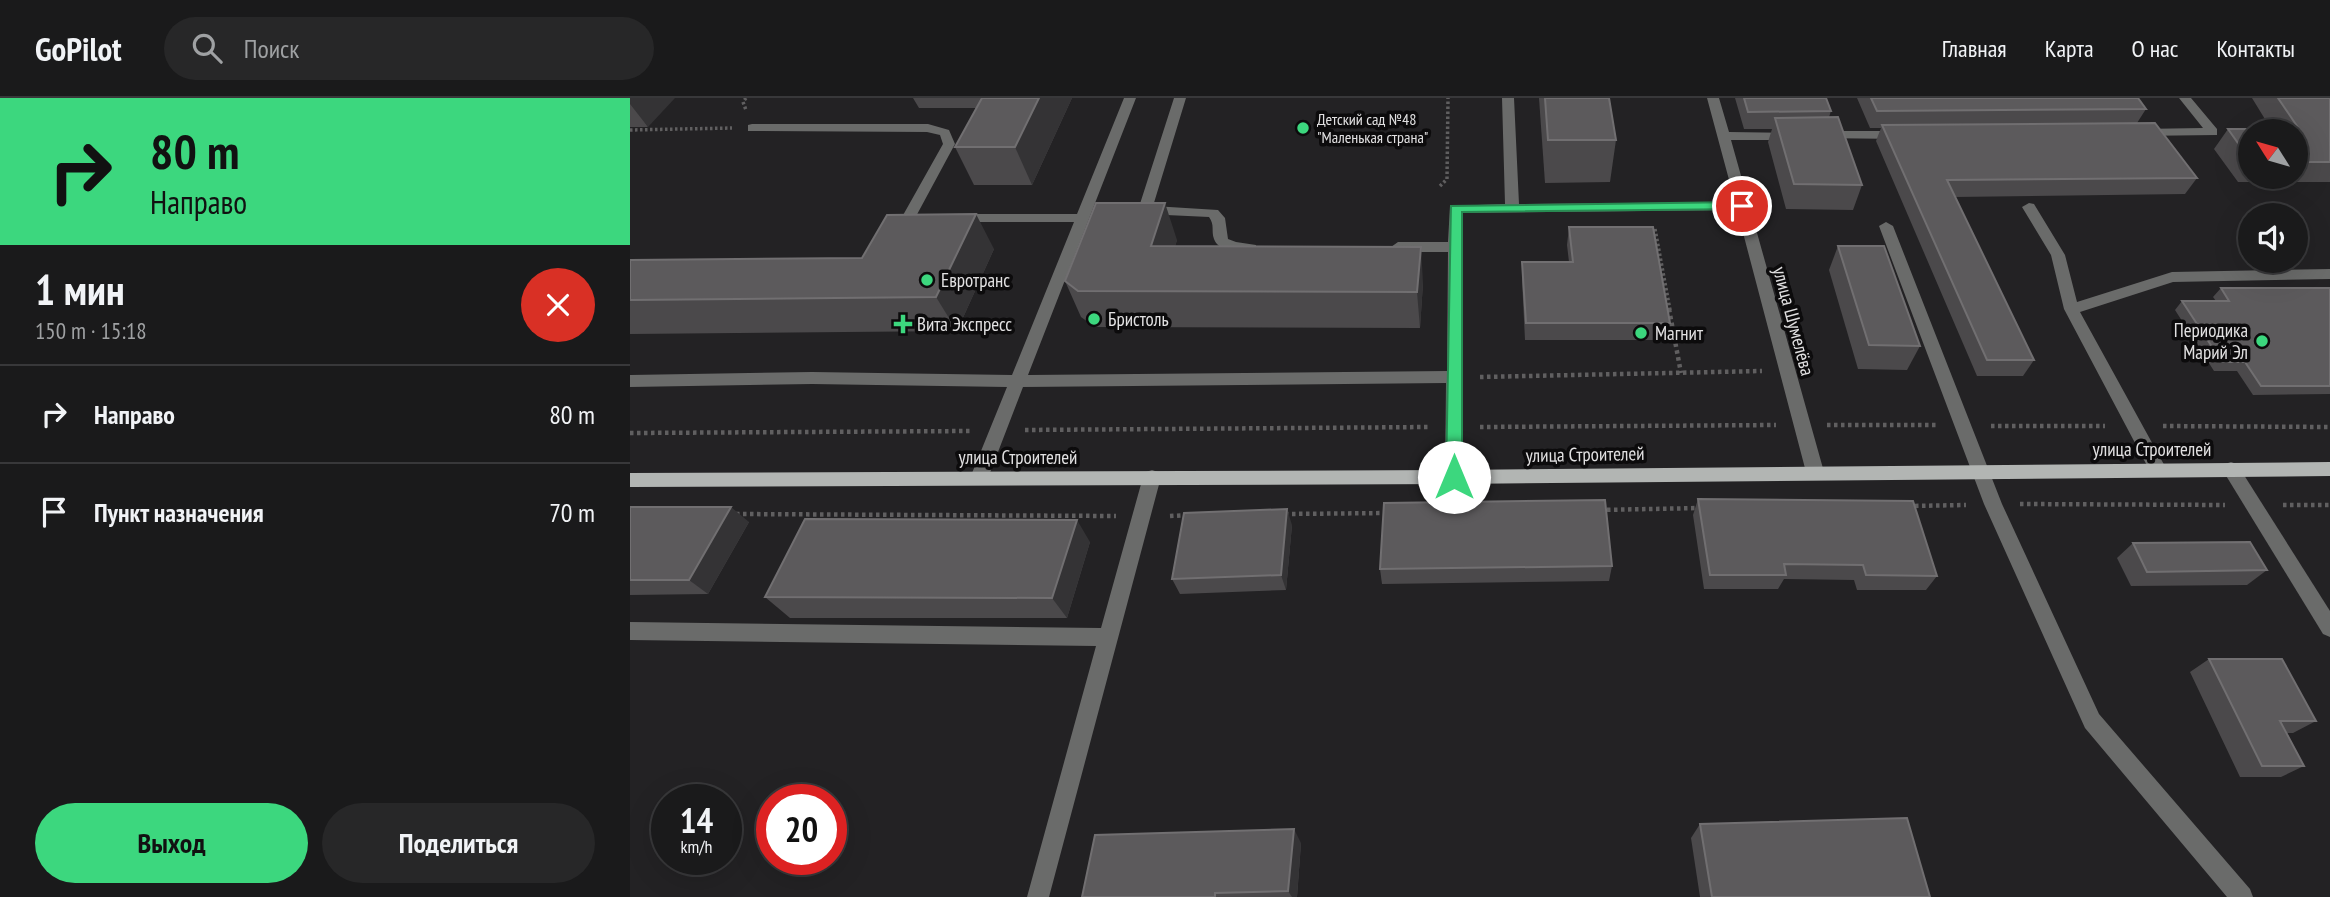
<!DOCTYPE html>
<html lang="ru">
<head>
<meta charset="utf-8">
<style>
  :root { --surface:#1a1a1b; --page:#272728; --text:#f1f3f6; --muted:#9fa1a3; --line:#38383a; --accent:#3cd77e }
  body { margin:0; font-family:"PT Sans Narrow",sans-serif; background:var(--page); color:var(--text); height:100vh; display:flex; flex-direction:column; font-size:26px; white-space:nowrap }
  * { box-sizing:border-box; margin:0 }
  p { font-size:23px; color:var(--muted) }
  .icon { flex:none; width:38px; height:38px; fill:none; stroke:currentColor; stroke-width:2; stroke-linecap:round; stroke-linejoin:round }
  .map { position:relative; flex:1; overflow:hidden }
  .details { display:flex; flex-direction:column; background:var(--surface); width:630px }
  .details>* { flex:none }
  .banner { background:#3cd77e; color:#111; overflow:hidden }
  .needle { width:46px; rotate:307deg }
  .controls { position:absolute; left:1608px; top:21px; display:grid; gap:14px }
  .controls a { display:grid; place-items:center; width:70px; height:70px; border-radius:50%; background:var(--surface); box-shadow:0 7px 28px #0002,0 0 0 2px var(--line); font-size:35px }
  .speed { position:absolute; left:21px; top:686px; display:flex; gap:14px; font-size:35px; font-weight:700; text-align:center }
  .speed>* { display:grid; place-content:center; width:91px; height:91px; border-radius:50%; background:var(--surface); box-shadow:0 7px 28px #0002,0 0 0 2px var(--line); line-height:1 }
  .speed small { font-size:18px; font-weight:400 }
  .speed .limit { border:10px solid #d22; background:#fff; color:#111 }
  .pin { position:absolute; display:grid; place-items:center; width:60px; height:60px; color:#fff; margin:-30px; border:4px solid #fff; border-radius:50%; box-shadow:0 2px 7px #0007 }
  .me { position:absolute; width:77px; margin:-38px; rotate:0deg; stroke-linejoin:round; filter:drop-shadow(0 0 5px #0008) }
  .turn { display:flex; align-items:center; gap:24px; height:147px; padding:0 35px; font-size:32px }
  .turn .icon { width:91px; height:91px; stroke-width:2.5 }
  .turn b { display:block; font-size:49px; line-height:60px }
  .round { display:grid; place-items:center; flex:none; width:74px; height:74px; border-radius:37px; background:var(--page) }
  .head { display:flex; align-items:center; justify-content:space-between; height:119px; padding:0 35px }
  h1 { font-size:42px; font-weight:700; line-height:52px }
  .button { display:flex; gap:14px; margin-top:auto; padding:14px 35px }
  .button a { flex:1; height:80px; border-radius:42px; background:var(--accent); color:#111; font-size:28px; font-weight:700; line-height:80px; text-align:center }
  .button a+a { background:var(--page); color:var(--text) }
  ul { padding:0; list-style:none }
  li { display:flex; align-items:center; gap:21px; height:98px; padding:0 35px; border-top:2px solid var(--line) }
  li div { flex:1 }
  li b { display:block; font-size:26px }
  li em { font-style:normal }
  header { display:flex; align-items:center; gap:42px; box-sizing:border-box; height:98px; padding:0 35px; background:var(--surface); border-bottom:2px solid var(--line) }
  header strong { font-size:33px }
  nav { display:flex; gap:38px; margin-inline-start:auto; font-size:24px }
  .search { width:490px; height:63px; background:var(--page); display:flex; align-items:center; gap:18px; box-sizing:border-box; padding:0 24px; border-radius:38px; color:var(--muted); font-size:26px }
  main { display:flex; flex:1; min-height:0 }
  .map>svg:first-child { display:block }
</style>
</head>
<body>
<header>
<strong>GoPilot</strong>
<div class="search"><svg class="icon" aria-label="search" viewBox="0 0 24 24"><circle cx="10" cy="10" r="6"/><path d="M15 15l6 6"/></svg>Поиск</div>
<nav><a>Главная</a><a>Карта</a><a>О нас</a><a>Контакты</a></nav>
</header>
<main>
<section class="details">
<div class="banner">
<div class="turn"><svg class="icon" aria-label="right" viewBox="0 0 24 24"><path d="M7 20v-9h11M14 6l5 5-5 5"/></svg><div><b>80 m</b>Направо</div></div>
</div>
<div class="head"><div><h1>1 мин</h1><p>150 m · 15:18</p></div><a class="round" style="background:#d93025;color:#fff"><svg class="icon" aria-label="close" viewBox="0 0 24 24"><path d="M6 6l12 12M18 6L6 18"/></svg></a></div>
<ul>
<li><svg class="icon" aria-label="right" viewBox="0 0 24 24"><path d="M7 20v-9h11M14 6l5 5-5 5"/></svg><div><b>Направо</b></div><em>80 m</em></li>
<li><svg class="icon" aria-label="arrive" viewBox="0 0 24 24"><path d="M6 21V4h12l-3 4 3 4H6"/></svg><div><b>Пункт назначения</b></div><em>70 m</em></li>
</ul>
<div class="button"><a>Выход</a><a>Поделиться</a></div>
</section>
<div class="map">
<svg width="1700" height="799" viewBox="0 0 1700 799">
  <rect width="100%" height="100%" fill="#232224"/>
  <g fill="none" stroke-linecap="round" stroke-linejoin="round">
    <!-- path-far1 -->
    <g stroke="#605f60" stroke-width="3.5" stroke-dasharray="2.5 2.5" stroke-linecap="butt">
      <path d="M116,0L113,4L116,12"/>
      <path d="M0,32L102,30"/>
      <path d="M810,88L817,81L818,0"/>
      <path d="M1025,131L1040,212"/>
    </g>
    <!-- path -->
    <g stroke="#605f60" stroke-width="4.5" stroke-dasharray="3.5 3.5" stroke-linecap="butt">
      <path d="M1039,211L1051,275"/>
      <path d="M850,279L1132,273"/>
      <path d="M1197,327H1307"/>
      <path d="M1361,328H1475"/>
      <path d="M1533,328L1700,329"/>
      <path d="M850,329L1146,327"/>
      <path d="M395,332L800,329"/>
      <path d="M0,335L341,333"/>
      <path d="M1390,406L1595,407"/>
      <path d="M1653,407H1700"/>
      <path d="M1278,408L1336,407"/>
      <path d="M970,412L1070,410"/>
      <path d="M106,416L486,418"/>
      <path d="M655,416L759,415"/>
      <path d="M540,418L559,417"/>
    </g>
    <!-- minor -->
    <g fill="#6a6b6a" fill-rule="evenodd">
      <path d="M494,0H506L398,277L817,273L818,154H768L761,149L768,144H818L820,108L875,106L872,0H884L889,106L1105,104L1077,0H1089L1099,34L1167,35V41L1163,42H1101L1194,374L1191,379H1179L1176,374L1107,112L832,115L833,379L830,384H818L815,379L816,285L393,289L358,380L355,385H343L340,380L377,289L182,286L0,289V277L182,274L382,277L444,124H324L317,120L324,116H447Z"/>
      <path d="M544,0H556L523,108L588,112L595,120L598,141L606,144L626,147V153C614,156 589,155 584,141C581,133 585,127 579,119L515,116L508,112Z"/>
      <path d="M1549,0H1561L1587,31V37L1506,38L1504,35L1510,31L1573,30Z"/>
      <path d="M122,26H298L319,32L325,46L277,135L270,139L263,135L313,46L310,37L297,34L118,33V27Z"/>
      <path d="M1191,33H1272L1278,37L1272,41L1187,40L1185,37Z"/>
      <path d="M1399,105L1404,106L1435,157L1447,204L1542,174L1700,171V181L1543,184L1450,214L1537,372L1534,377H1522L1434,211L1421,157L1392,109Z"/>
      <path d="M1256,124L1263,128L1372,406L1469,616L1620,791L1623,799H1597L1455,630L1354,406L1249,128Z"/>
      <path d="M1601,364L1607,366L1700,513V539L1693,536L1595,376L1592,371L1595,366Z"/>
      <path d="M522,372L528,374L531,379L419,799H397L466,548L0,542V524L471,530L513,379L516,374Z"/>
    </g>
    <!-- major -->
    <path fill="#b2b5b3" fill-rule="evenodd" d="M1700,364V378L824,386L0,389V375L824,372Z"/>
  </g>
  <!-- wall -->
  <g fill="#4b494b" fill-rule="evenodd">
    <path d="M0,0L18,29H0Z"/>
    <path d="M283,0H442L402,87H344L325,49L347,10H289Z"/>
    <path d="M909,0H979L986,42L980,84L915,85Z"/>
    <path d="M1105,0H1196L1201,13L1199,19L1232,87L1223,112L1156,111L1138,44L1142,31H1114Z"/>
    <path d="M1227,0H1508L1516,11L1507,25L1567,80L1555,96L1324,99L1404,262L1393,278H1347L1246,43L1251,30H1240Z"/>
    <path d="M1622,0H1700V84H1608L1584,51L1598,31H1641ZM1620,33H1666V79H1620Z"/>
    <path d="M939,129L1040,225L1036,242H895L892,182V164H939L937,147Z"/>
    <path d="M547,142L545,148L793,185L790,230L465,229L451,219L435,183Z"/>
    <path d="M1208,148L1290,248L1277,272L1228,271L1199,172Z"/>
    <path d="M364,151L327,233L0,236V162L232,160Z"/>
    <path d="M1591,190H1700V296L1623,297L1607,273H1584L1545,212L1552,203H1586L1583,199Z"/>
    <path d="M1068,401L1307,478L1296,492H1227L1224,482L1154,481L1148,491H1074L1063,417Z"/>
    <path d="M0,409L119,424L78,496L0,497Z"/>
    <path d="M662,427L656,492L550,496L542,481Z"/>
    <path d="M460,444L437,520H160L135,499Z"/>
    <path d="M1503,445L1637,472L1617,487L1501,488L1487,460Z"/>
    <path d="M982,468L979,483L752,486L750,471Z"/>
    <path d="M1579,561L1686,623L1663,635H1657L1674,668L1651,679H1610L1560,574Z"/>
    <path d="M1070,726L1300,799H1070L1061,740Z"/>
    <path d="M671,745L667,799H452Z"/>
  </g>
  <!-- shaded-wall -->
  <g fill="#343335">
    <path d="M0,0H45L18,29L0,6Z"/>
    <path d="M409,0H442L402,87L385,49Z"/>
    <path d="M535,105L547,142L534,184L521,148Z"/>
    <path d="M346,116L364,151L327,233L306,199Z"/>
    <path d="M791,149L793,185L790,230L787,194Z"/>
    <path d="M101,409L119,424L78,496L59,482Z"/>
    <path d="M657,411L662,427L656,492L651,477Z"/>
    <path d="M447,422L460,444L437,520L422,500Z"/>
    <path d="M664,731L671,745L667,799H662L658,793Z"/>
  </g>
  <!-- building -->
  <g fill="#5c5a5c" stroke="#716f71" stroke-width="2">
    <path d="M352,0H409L385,49H325Z"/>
    <path d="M915,0H979L986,42H918Z"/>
    <path d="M1114,0H1196L1201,13L1118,14Z"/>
    <path d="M1241,0H1508L1516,11L1247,13Z"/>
    <path d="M1648,0H1700V64H1666V33H1620V62L1598,31H1669Z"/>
    <path d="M1208,19L1232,87L1164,86L1145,20Z"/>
    <path d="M1525,25L1567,80L1317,82L1404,262H1357L1252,27Z"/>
    <path d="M466,105H535L521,148L791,149L787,194L448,193L435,183Z"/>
    <path d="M346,116L306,199L0,202V162L232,160L257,117Z"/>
    <path d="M939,129H1023L1040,225H896L892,164H943Z"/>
    <path d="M1208,148H1254L1290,248L1239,247Z"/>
    <path d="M1591,190H1700V288H1631L1615,264H1592L1552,203H1599Z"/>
    <path d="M1068,401L1283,403L1307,478L1236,477L1233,467L1154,466L1156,477H1080Z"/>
    <path d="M975,402L982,468L750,471L754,405Z"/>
    <path d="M0,409H101L59,482H0Z"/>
    <path d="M657,411L651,477L542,481L554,415Z"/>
    <path d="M175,421L447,422L422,500L135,499Z"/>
    <path d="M1620,444L1637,472L1517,474L1503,445Z"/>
    <path d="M1579,561H1652L1686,623H1650L1674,668H1632Z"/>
    <path d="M1277,720L1300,799H1082L1070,726Z"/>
    <path d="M664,731L658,793L585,795V799H452L465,737Z"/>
  </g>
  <!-- route -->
  <path fill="#3cd77e" stroke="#278c52" stroke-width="2" d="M1112,104L1117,105V111L832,114V379L824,385L819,383L816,379L821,108Z"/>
  <!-- markers -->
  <g fill="#3cd77e" stroke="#0c0b0c" stroke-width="2.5">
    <circle cx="673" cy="30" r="7"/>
    <circle cx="297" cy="182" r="7"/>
    <circle cx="464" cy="221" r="7"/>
    <path d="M269.5 215.5h7v7h7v7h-7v7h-7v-7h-7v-7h7z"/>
    <circle cx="1011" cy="235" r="7"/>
    <circle cx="1632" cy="243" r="7"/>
  </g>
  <g text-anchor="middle" stroke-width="7" stroke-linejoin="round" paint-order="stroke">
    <!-- far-poi labels -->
    <g font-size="16" fill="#e2e1e2" stroke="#0c0b0c" text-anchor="start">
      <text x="687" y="27">Детский сад №48<tspan x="687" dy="18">"Маленькая страна"</tspan></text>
    </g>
    <!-- poi labels -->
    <g font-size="19" fill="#e2e1e2" stroke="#0c0b0c" text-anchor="start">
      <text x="311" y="189">Евротранс</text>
      <text x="478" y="228">Бристоль</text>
      <text x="287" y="233">Вита Экспресс</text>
      <text x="1618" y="239" text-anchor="end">Периодика<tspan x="1618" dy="22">Марий Эл</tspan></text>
      <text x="1025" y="242">Магнит</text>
    </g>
    <!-- street labels -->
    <g font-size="19" fill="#e2e1e2" stroke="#0c0b0c">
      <text transform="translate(1164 223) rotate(75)" y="7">улица Шумелёва</text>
      <text x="1522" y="358">улица Строителей</text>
      <text transform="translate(955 356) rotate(-1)" y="7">улица Строителей</text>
      <text x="388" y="366">улица Строителей</text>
    </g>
  </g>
</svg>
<div class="controls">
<a><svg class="needle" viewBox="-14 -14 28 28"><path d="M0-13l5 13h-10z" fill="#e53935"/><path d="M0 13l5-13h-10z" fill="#9fa1a3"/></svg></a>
<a><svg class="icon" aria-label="sound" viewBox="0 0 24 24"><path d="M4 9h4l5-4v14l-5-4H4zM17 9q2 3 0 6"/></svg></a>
</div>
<div class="speed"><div>14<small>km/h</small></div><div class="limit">20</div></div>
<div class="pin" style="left:1112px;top:108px;background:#d93025"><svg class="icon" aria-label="arrive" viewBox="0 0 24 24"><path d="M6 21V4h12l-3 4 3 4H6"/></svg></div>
<svg class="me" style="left:824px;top:379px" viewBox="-20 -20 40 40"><circle r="19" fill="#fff"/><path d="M0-13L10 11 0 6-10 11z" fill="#3cd77e"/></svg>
</div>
</main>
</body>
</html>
